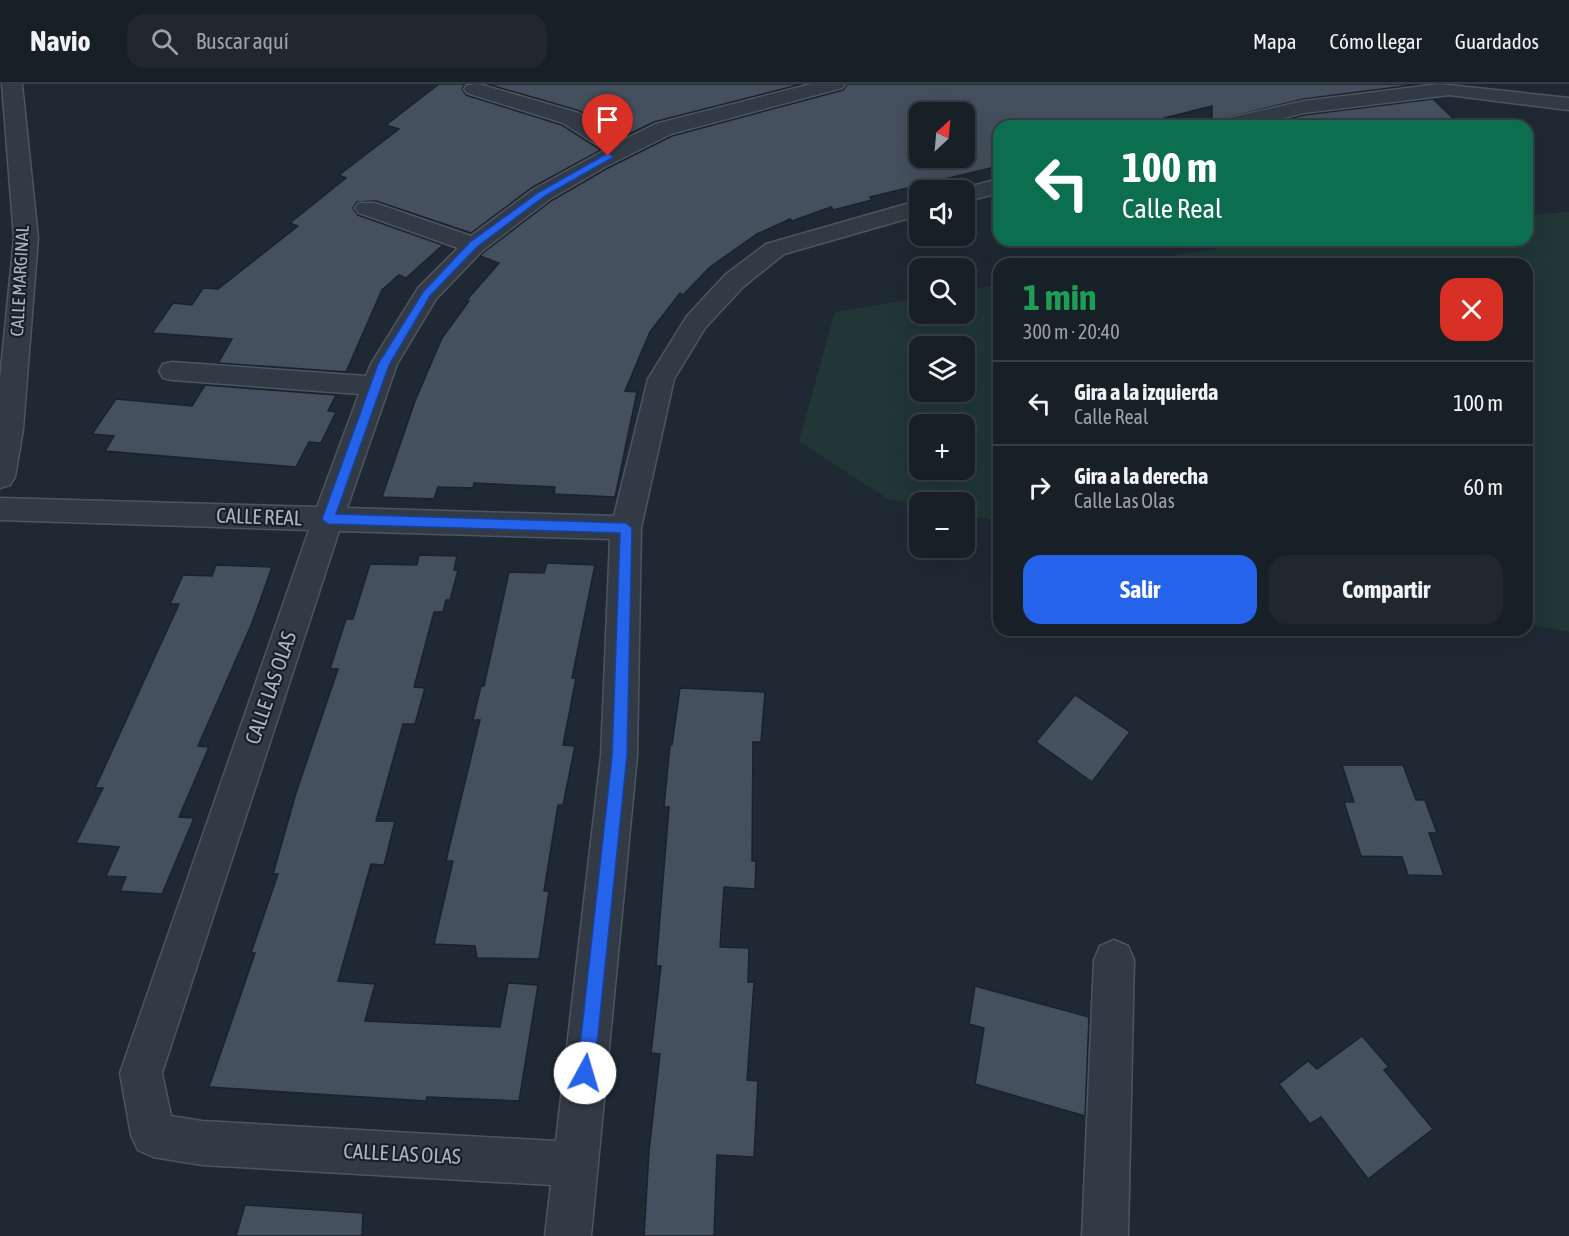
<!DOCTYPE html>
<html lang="es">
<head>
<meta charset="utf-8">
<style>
  :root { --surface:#171f27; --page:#20272f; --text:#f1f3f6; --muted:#9ea2a7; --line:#363d44; --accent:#2563eb }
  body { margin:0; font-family:"Asap Condensed",sans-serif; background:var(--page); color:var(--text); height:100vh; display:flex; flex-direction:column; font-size:22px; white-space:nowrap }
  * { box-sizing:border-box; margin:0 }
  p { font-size:20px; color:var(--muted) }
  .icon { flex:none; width:33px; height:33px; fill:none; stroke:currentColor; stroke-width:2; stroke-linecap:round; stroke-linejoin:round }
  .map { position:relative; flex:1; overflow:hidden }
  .drawer { position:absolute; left:993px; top:174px; width:540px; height:378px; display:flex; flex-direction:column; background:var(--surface); border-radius:18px; box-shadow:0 6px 24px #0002,0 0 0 2px var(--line) }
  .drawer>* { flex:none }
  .top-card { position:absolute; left:993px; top:36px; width:540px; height:126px; border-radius:18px; box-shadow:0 6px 24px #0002,0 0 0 2px var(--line); background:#0b6e4f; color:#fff; overflow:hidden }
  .needle { width:39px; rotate:26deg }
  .buttons { position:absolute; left:909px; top:18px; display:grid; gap:12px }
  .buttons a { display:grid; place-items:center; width:66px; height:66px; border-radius:12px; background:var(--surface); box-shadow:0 6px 24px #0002,0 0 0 2px var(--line); font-size:30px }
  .pin { position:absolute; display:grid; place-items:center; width:51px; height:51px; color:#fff; margin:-62px -26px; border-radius:50% 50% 50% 0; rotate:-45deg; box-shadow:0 0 6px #0007 }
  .pin .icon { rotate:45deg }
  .me { position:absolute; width:66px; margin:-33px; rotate:6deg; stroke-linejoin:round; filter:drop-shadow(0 0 4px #0008) }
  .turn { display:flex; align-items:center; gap:21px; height:126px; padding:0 30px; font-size:27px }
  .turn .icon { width:78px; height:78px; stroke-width:2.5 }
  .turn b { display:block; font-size:42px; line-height:51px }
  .round { display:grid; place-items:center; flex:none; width:63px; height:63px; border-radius:18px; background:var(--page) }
  .overview { display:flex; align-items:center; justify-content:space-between; height:102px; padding:0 30px }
  h1 { font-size:36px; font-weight:700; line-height:45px; color:#1e9e55 }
  .cta { display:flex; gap:12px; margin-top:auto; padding:12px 30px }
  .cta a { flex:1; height:69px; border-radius:18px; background:var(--accent); color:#fff; font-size:24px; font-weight:700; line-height:69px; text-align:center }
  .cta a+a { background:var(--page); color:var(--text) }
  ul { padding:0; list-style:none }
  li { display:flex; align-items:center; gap:18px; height:84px; padding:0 30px; border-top:2px solid var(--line) }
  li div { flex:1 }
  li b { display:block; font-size:22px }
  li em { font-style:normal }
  header { display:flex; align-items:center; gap:36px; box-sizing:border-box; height:84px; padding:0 30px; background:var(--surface); border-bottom:2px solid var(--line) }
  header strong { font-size:28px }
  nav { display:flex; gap:33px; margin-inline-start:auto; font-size:21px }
  .search { width:420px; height:54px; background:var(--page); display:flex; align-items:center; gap:15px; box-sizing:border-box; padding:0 21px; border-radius:18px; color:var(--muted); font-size:22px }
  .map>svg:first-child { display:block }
</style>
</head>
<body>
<header>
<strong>Navio</strong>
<div class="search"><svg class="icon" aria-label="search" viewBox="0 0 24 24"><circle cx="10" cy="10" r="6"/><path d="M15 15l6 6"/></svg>Buscar aquí</div>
<nav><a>Mapa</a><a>Cómo llegar</a><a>Guardados</a></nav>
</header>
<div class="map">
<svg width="1569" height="1152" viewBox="0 0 1569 1152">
  <rect width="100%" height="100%" fill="#1f2934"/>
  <!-- green -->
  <g fill="#223636" fill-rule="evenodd">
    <path d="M1569,128V548L1527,540V180H1123L1267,156H1527V131Z"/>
    <path d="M999,201V437L965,430L964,418H920L919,421L888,415L799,357L835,228L919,214L920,230H964L965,206ZM920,262H964V308H920ZM920,340H964V386H920Z"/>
  </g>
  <!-- building -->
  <g fill="#45505e" stroke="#1a222b" stroke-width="1.5" fill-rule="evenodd">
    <path d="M439,0H465L462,5L466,11L562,41L601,66L533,103L471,149L376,117L357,118L353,124L358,131L443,161L406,194L399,191L382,206L346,288L218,279L232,255L152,249L173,219L192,221L203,204L218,205L298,142L290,139L346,94L339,91L399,45L386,41Z"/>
    <path d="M487,0H802L654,38L621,54L580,27Z"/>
    <path d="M847,0H1421L1304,15L1212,37V22L1133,42H999V82L870,113L872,116L833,126L831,123L792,137L790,135L757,150L710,183L683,211L680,209L650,248L625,307L637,308L615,413L554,410L555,403L474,399L473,404L438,403L434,415L382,413L415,317L442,254L469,217H466L499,179L480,172L484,168L551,117L606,85L672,52L843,6ZM920,28H964V74H920Z"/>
    <path d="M1433,15L1454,35L1404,42H1260L1304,31Z"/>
    <path d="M205,301L336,311L328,327L336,328L321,359L309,358L296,383L105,367L114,352L92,350L116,315L192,322Z"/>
    <path d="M419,471L457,472L454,486H458L450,516H446L443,528H434L414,603L425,604L415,640H403L376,737H395L384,781L371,780L338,897L375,900L365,937L500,943L508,899L538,901L519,1017L427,1013L426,1017L209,1003L255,869H251L278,790H273L296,709L338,585H330L346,535H353L370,480L417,481Z"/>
    <path d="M547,479L595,481L572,594H576L563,661L575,662L563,721H558L544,807H549L539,875L477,874L475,862L434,860L453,777H446L480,636H473L481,602H484L509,488L544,489Z"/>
    <path d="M216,481L272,483L252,539L198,662L209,663L179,733L194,734L162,810L120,807L126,793L106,792L119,763L76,759L103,704H95L179,520H170L183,491L212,492Z"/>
    <path d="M680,604L765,608L761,658H753L752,777H756L755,805L724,803L720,863L749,864L748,898H754L747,996L758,997L754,1073L717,1071L714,1152H644L649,1067L660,970L651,969L661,882H656L669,723H664L670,661H672Z"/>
    <path d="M1075,611L1130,648L1092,698L1036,658Z"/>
    <path d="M1342,681H1403L1416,716H1425L1437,749H1429L1444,792L1408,791L1402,773L1361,772L1344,718H1354Z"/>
    <path d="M975,902L1089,933L1085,1032L975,1000L984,944L969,940Z"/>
    <path d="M1362,952L1389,983L1384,986L1433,1045L1368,1095L1321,1033L1310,1040L1279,1000L1308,977L1317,985Z"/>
    <path d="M245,1121L363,1129L362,1152H236Z"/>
  </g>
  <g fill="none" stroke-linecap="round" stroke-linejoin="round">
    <!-- minor casing -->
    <g stroke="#4d5660" stroke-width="3">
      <g id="minor">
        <path d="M2,0H22L38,154L23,345L15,393L10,401L0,404V295L14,154Z"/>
        <path d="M479,0L579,29L621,57L655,40L811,0H845L842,4L671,50L605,83L550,115L483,166L436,215L397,280L347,424L614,432L648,295L687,232L725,191L766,160L920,116V131L784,170L743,203L705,244L674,295L641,444L637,672L591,1152H545L551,1101L202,1081L153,1073L138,1066L131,1051L120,989L309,446L0,436V414L317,423L359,310L172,296L163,294L159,287L163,280L172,278L366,292L371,280L418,204L458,164L359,129L355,124L359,119H375L471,152L534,105L605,66L563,39L467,9L464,5L467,1ZM339,447L610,455L601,672L556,1057L202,1037L171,1032L162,989Z"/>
        <path d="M1439,0L1569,14V26L1449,11L1304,29L1250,42H1212L1215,37L1304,17Z"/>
        <path d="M999,95V109L964,118V106H956Z"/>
        <path d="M1114,856L1128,862L1134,876L1128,1152H1082L1094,876L1100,862Z"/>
      </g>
    </g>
    <!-- minor -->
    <use href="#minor" fill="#323b45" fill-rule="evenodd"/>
  </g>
  <!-- route -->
  <path fill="#2563eb" stroke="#184099" stroke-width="1.5" d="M608,69L613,72L612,74L545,112L477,163L430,212L389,281L336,430L626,439L632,444L627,672L594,989L592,995L585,998L579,995L577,989L612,672L620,449L328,440L322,435L378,280L423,208L470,158L539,108Z"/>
  <g text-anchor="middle" stroke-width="4.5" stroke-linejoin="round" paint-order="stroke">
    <!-- far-street labels -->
    <g font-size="18" fill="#acb6c2" stroke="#182029">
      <text transform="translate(20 197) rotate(-87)" y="6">CALLE MARGINAL</text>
    </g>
    <!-- street labels -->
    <g font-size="21" fill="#acb6c2" stroke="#182029">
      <text transform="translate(259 433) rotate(2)" y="7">CALLE REAL</text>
      <text transform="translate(271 604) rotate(-71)" y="7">CALLE LAS OLAS</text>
      <text transform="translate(402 1070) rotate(3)" y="7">CALLE LAS OLAS</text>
    </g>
  </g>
</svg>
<div class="buttons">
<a><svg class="needle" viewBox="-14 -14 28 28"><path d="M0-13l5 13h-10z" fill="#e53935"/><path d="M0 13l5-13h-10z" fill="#9ea2a7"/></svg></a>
<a><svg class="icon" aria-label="sound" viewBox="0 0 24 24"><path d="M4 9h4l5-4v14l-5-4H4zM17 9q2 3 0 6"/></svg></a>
<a><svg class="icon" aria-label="search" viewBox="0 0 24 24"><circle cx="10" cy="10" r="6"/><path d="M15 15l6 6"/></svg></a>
<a><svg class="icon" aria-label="layers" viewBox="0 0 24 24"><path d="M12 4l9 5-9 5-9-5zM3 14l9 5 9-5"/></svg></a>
<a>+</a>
<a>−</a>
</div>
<div class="pin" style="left:608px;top:72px;background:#d93025"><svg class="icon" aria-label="arrive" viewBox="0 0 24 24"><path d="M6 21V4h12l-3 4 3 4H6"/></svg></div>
<svg class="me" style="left:585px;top:989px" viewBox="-20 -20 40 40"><circle r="19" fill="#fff"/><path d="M0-13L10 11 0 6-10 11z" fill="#2563eb"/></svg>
<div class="top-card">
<div class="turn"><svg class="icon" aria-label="left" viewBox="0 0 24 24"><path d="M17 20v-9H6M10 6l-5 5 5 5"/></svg><div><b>100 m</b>Calle Real</div></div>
</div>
<section class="drawer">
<div class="overview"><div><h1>1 min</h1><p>300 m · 20:40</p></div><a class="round" style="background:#d93025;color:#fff"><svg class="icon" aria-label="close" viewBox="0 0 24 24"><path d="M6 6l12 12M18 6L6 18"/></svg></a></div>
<ul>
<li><svg class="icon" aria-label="left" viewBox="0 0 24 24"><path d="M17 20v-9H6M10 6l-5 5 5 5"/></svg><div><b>Gira a la izquierda</b><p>Calle Real</p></div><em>100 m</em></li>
<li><svg class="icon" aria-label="right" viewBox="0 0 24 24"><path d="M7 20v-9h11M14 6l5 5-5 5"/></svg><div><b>Gira a la derecha</b><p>Calle Las Olas</p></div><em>60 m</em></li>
</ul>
<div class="cta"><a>Salir</a><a>Compartir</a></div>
</section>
</div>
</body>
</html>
